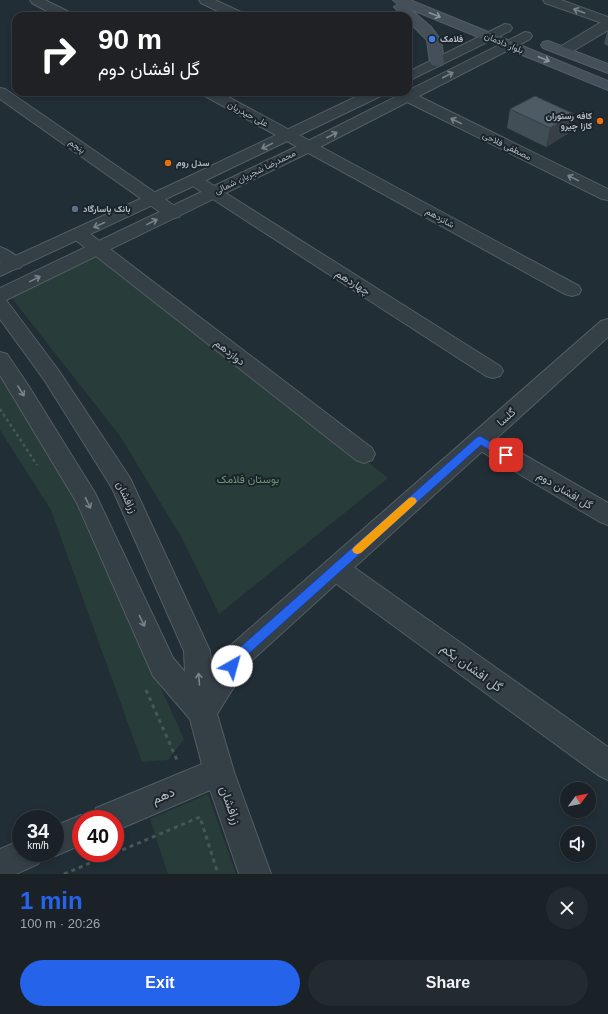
<!DOCTYPE html>
<html lang="en">
<head>
<meta charset="utf-8">
<style>
  :root { --surface:#1a2228; --page:#232a30; --text:#f1f3f6; --muted:#9fa4a8; --line:#383f45; --accent:#2563eb }
  body { margin:0; font-family:Arial,Vazirmatn,sans-serif; background:var(--page); color:var(--text); height:100vh; display:flex; flex-direction:column; font-size:15px; white-space:nowrap }
  * { box-sizing:border-box; margin:0 }
  p { font-size:13px; color:var(--muted) }
  .icon { flex:none; width:22px; height:22px; fill:none; stroke:currentColor; stroke-width:2; stroke-linecap:round; stroke-linejoin:round }
  .map { position:relative; height:874px; overflow:hidden }
  .side { display:flex; flex-direction:column; background:var(--surface); flex:1 }
  .side>* { flex:none }
  .guide { position:absolute; left:12px; top:12px; width:400px; height:84px; border-radius:12px; box-shadow:0 2px 6px #0003,0 0 0 1px var(--line); background:#202124; color:#fff; overflow:hidden }
  .needle { width:26px; rotate:58deg }
  .fabs { position:absolute; left:560px; top:782px; display:grid; gap:8px }
  .fabs a { display:grid; place-items:center; width:36px; height:36px; border-radius:50%; background:var(--surface); box-shadow:0 2px 6px #0003,0 0 0 1px var(--line); font-size:20px }
  .speed { position:absolute; left:12px; top:810px; display:flex; gap:8px; font-size:20px; font-weight:700; text-align:center }
  .speed>* { display:grid; place-content:center; width:52px; height:52px; border-radius:50%; background:var(--surface); box-shadow:0 2px 6px #0003,0 0 0 1px var(--line); line-height:1 }
  .speed small { font-size:10px; font-weight:400 }
  .speed .limit { border:6px solid #d22; background:#fff; color:#111 }
  .pin { position:absolute; display:grid; place-items:center; width:34px; height:34px; color:#fff; margin:-17px; border-radius:8px; box-shadow:0 2px 6px #0006 }
  .me { position:absolute; width:44px; margin:-22px; rotate:38deg; stroke-linejoin:round; filter:drop-shadow(0 0 3px #0008) }
  .turn { display:flex; align-items:center; gap:14px; height:84px; padding:0 20px; font-size:18px }
  .turn .icon { width:52px; height:52px; stroke-width:2.5 }
  .turn b { display:block; font-size:28px; line-height:34px }
  .round { display:grid; place-items:center; flex:none; width:42px; height:42px; border-radius:21px; background:var(--page) }
  .summary { display:flex; align-items:center; justify-content:space-between; height:68px; padding:0 20px }
  h1 { font-size:24px; font-weight:700; line-height:30px; color:var(--accent) }
  .cta { display:flex; gap:8px; margin-top:auto; padding:8px 20px }
  .cta a { flex:1; height:46px; border-radius:24px; background:var(--accent); color:#fff; font-size:16px; font-weight:700; line-height:46px; text-align:center }
  .cta a+a { background:var(--page); color:var(--text) }
  .map>svg:first-child { display:block }
</style>
</head>
<body>
<div class="map">
<svg width="608" height="874" viewBox="0 0 608 874">
  <rect width="100%" height="100%" fill="#222e36"/>
  <!-- green -->
  <g fill="#283c39">
    <path d="M97,249L388,478L219,614L183,540L120,436L7,292Z"/>
    <path d="M0,372L71,490L184,739L168,760L142,762L51,510L0,430Z"/>
    <path d="M208,794L236,874H168L150,819Z"/>
  </g>
  <g fill="none" stroke-linecap="round" stroke-linejoin="round">
    <!-- minor casing -->
    <g stroke="#535d64" stroke-width="2">
      <g id="minor">
        <path d="M30,0H45L71,13L72,16H56L32,3Z"/>
        <path d="M199,0H215L243,13L244,16H228L201,3Z"/>
        <path d="M543,0H561L608,17V25L545,3Z"/>
        <path d="M0,88L5,89L179,209L182,213L179,217L173,218L167,217L0,99Z"/>
        <path d="M408,91L608,189V200L602,199L393,95L391,92Z"/>
        <path d="M201,92H219L579,286L581,290L579,294L572,296L565,294L203,95Z"/>
        <path d="M194,175L200,177L500,366L503,371L500,376L493,378L486,376L188,183L186,180L188,177Z"/>
        <path d="M79,229L85,230L372,448L375,454L372,460L364,463L356,460L73,238L70,234L73,230Z"/>
        <path d="M0,247C9,250 18,256 23,264L20,268C11,270 7,268 0,262Z"/>
        <path d="M480,432L488,434L608,503V525L600,522L472,446L469,440L472,434Z"/>
        <path d="M336,558L345,561L608,747V780L598,775L327,577L324,569L327,561Z"/>
        <path d="M219,757L229,762L234,772L229,782L115,831V819H92L96,808Z"/>
        <path d="M81,815L91,819H81V845L55,856L47,853H55V826Z"/>
        <path d="M21,840V853H43L38,864L16,874H0V849Z"/>
      </g>
    </g>
    <!-- tertiary casing -->
    <g stroke="#535d64" stroke-width="2">
      <g id="tertiary">
        <path d="M608,20V30L568,54H558L556,51L558,48L603,21Z"/>
        <path d="M505,24L510,25L512,28L510,31L408,81V72Z"/>
        <path d="M525,32L530,33L532,36L530,39L314,150L6,300L59,371L130,478L210,651L212,672L231,645L601,321L608,319V337L249,663L217,714L234,772L271,874H239L204,772L190,719L153,676L77,503L0,375V352L7,354L28,385L95,493L173,658L185,672L184,651L112,488L45,381L0,319V288L302,144Z"/>
        <path d="M366,92H385L383,95L200,183L0,276V263L188,177Z"/>
      </g>
    </g>
    <!-- secondary casing -->
    <g stroke="#535d64" stroke-width="2">
      <g id="secondary">
        <path d="M393,0H410L608,81V90L410,9L431,27L441,40L444,62L442,65L437,66L432,65L430,62L427,40L408,21V16H403L394,7L398,4Z"/>
        <path d="M548,41L608,64V73L543,48L541,45L543,42Z"/>
      </g>
    </g>
    <!-- path-far1 -->
    <path stroke="#455856" stroke-width="2.5" stroke-dasharray="3 3" stroke-linecap="butt" d="M0,409L37,465"/>
    <!-- path -->
    <g stroke="#455856" stroke-width="3" stroke-dasharray="4 4" stroke-linecap="butt">
      <path d="M146,690L177,760"/>
      <path d="M115,853L200,817L218,874"/>
      <path d="M64,874L114,853"/>
    </g>
    <!-- minor -->
    <use href="#minor" fill="#353f46" fill-rule="evenodd"/>
    <!-- tertiary -->
    <use href="#tertiary" fill="#353f46" fill-rule="evenodd"/>
    <!-- secondary -->
    <use href="#secondary" fill="#444f59" fill-rule="evenodd"/>
  </g>
  <!-- wall -->
  <g fill="#424e56">
    <path d="M608,28V46L604,44Z"/>
    <path d="M510,109L569,133L546,147L507,128Z"/>
  </g>
  <!-- shaded-wall -->
  <path fill="#364046" d="M574,114L569,133L546,147L550,128Z"/>
  <!-- building -->
  <path fill="#4d5b64" stroke="#364046" d="M535,96L574,114L550,128L510,109Z"/>
  <!-- one-way arrows -->
  <defs><path id="oneway-shaft" d="M-6 0H5M1.5-3L5.5 0L1.5 3" fill="none" stroke-width="1.6" stroke-linecap="round" stroke-linejoin="round"/></defs>
  <g stroke="#79838b">
    <use href="#oneway-shaft" transform="translate(579 11) rotate(-160)"/>
    <use href="#oneway-shaft" transform="translate(448 75) rotate(-28)"/>
    <use href="#oneway-shaft" transform="translate(456 121) rotate(-154)"/>
    <use href="#oneway-shaft" transform="translate(332 135) rotate(-27)"/>
    <use href="#oneway-shaft" transform="translate(267 146) rotate(154)"/>
    <use href="#oneway-shaft" transform="translate(573 178) rotate(-154)"/>
    <use href="#oneway-shaft" transform="translate(152 222) rotate(-26)"/>
    <use href="#oneway-shaft" transform="translate(99 225) rotate(155)"/>
    <use href="#oneway-shaft" transform="translate(35 279) rotate(-26)"/>
    <use href="#oneway-shaft" transform="translate(21 391) rotate(58)"/>
    <use href="#oneway-shaft" transform="translate(88 503) rotate(64)"/>
    <use href="#oneway-shaft" transform="translate(142 621) rotate(65)"/>
    <use href="#oneway-shaft" transform="translate(199 679) rotate(-95)"/>
  </g>
  <g stroke="#8a959e">
    <use href="#oneway-shaft" transform="translate(435 15) rotate(22)"/>
    <use href="#oneway-shaft" transform="translate(544 59) rotate(23)"/>
  </g>
  <!-- route -->
  <path fill="#2563eb" stroke="#184099" d="M480,436L509,452L511,455L509,458H503L481,445L244,658L236,670L232,671L228,670L227,666L236,651L477,437Z"/>
  <!-- slow -->
  <path fill="#f59e0b" d="M412,497L415,498L417,501L415,504L361,553L357,554L354,553L352,550L354,547L409,498Z"/>
  <!-- markers -->
  <circle fill="#3f7fe0" stroke="#1b242b" stroke-width="1.5" cx="432" cy="39" r="4"/>
  <g fill="#e8710a" stroke="#1b242b" stroke-width="1.5">
    <circle cx="600" cy="121" r="4"/>
    <circle cx="168" cy="163" r="4"/>
  </g>
  <circle fill="#5c6f8a" stroke="#1b242b" stroke-width="1.5" cx="75" cy="209" r="4"/>
  <g text-anchor="middle" stroke-width="4" stroke-linejoin="round" paint-order="stroke">
    <!-- far-poi labels -->
    <g font-size="9" font-weight="bold" fill="#b0bac3" stroke="#1b242b" text-anchor="start">
      <text x="440" y="42">فلامک</text>
      <text x="592" y="119" text-anchor="end">کافه رستوران<tspan x="592" dy="10">کازا چیرو</tspan></text>
      <text x="176" y="166">سدل روم</text>
      <text x="83" y="212">بانک پاسارگاد</text>
    </g>
    <!-- far-street labels -->
    <g font-size="9" fill="#b0bac3" stroke="#1b242b">
      <text transform="translate(504 43) rotate(22)" y="3">بلوار دادمان</text>
      <text transform="translate(248 114) rotate(28)" y="3">علی حیدریان</text>
      <text transform="translate(77 146) rotate(35)" y="3">پنجم</text>
      <text transform="translate(507 146) rotate(26)" y="3">مصطفی فلاحی</text>
      <text transform="translate(255 172) rotate(-26)" y="3">محمدرضا شجریان شمالی</text>
      <text transform="translate(440 218) rotate(29)" y="3">شانزدهم</text>
    </g>
    <!-- street labels -->
    <g font-size="11" fill="#b0bac3" stroke="#1b242b">
      <text transform="translate(353 282) rotate(32)" y="4">چهاردهم</text>
      <text transform="translate(230 352) rotate(38)" y="4">دوازدهم</text>
      <text transform="translate(506 417) rotate(-42)" y="4">گلسا</text>
      <text transform="translate(565 490) rotate(31)" y="4">گل افشان دوم</text>
      <text transform="translate(127 497) rotate(64)" y="4">زرافشان</text>
    </g>
    <!-- park labels -->
    <g font-size="11" fill="#709673" stroke="#1b242b">
      <text x="248" y="483">بوستان فلامک</text>
    </g>
    <!-- near-street labels -->
    <g font-size="13" fill="#b0bac3" stroke="#1b242b">
      <text transform="translate(472 667) rotate(36)" y="5">گل افشان یکم</text>
      <text transform="translate(163 795) rotate(-23)" y="5">دهم</text>
      <text transform="translate(231 805) rotate(70)" y="5">زرافشان</text>
    </g>
  </g>
</svg>
<div class="fabs">
<a><svg class="needle" viewBox="-14 -14 28 28"><path d="M0-13l5 13h-10z" fill="#e53935"/><path d="M0 13l5-13h-10z" fill="#9fa4a8"/></svg></a>
<a><svg class="icon" aria-label="sound" viewBox="0 0 24 24"><path d="M4 9h4l5-4v14l-5-4H4zM17 9q2 3 0 6"/></svg></a>
</div>
<div class="speed"><div>34<small>km/h</small></div><div class="limit">40</div></div>
<div class="pin" style="left:506px;top:455px;background:#d93025"><svg class="icon" aria-label="arrive" viewBox="0 0 24 24"><path d="M6 21V4h12l-3 4 3 4H6"/></svg></div>
<svg class="me" style="left:232px;top:666px" viewBox="-20 -20 40 40"><circle r="19" fill="#fff"/><path d="M0-13L10 11 0 6-10 11z" fill="#2563eb"/></svg>
<div class="guide">
<div class="turn"><svg class="icon" aria-label="right" viewBox="0 0 24 24"><path d="M7 20v-9h11M14 6l5 5-5 5"/></svg><div><b>90 m</b>گل افشان دوم</div></div>
</div>
</div>
<section class="side">
<div class="summary"><div><h1>1 min</h1><p>100 m · 20:26</p></div><a class="round"><svg class="icon" aria-label="close" viewBox="0 0 24 24"><path d="M6 6l12 12M18 6L6 18"/></svg></a></div>
<div class="cta"><a>Exit</a><a>Share</a></div>
</section>
</body>
</html>
